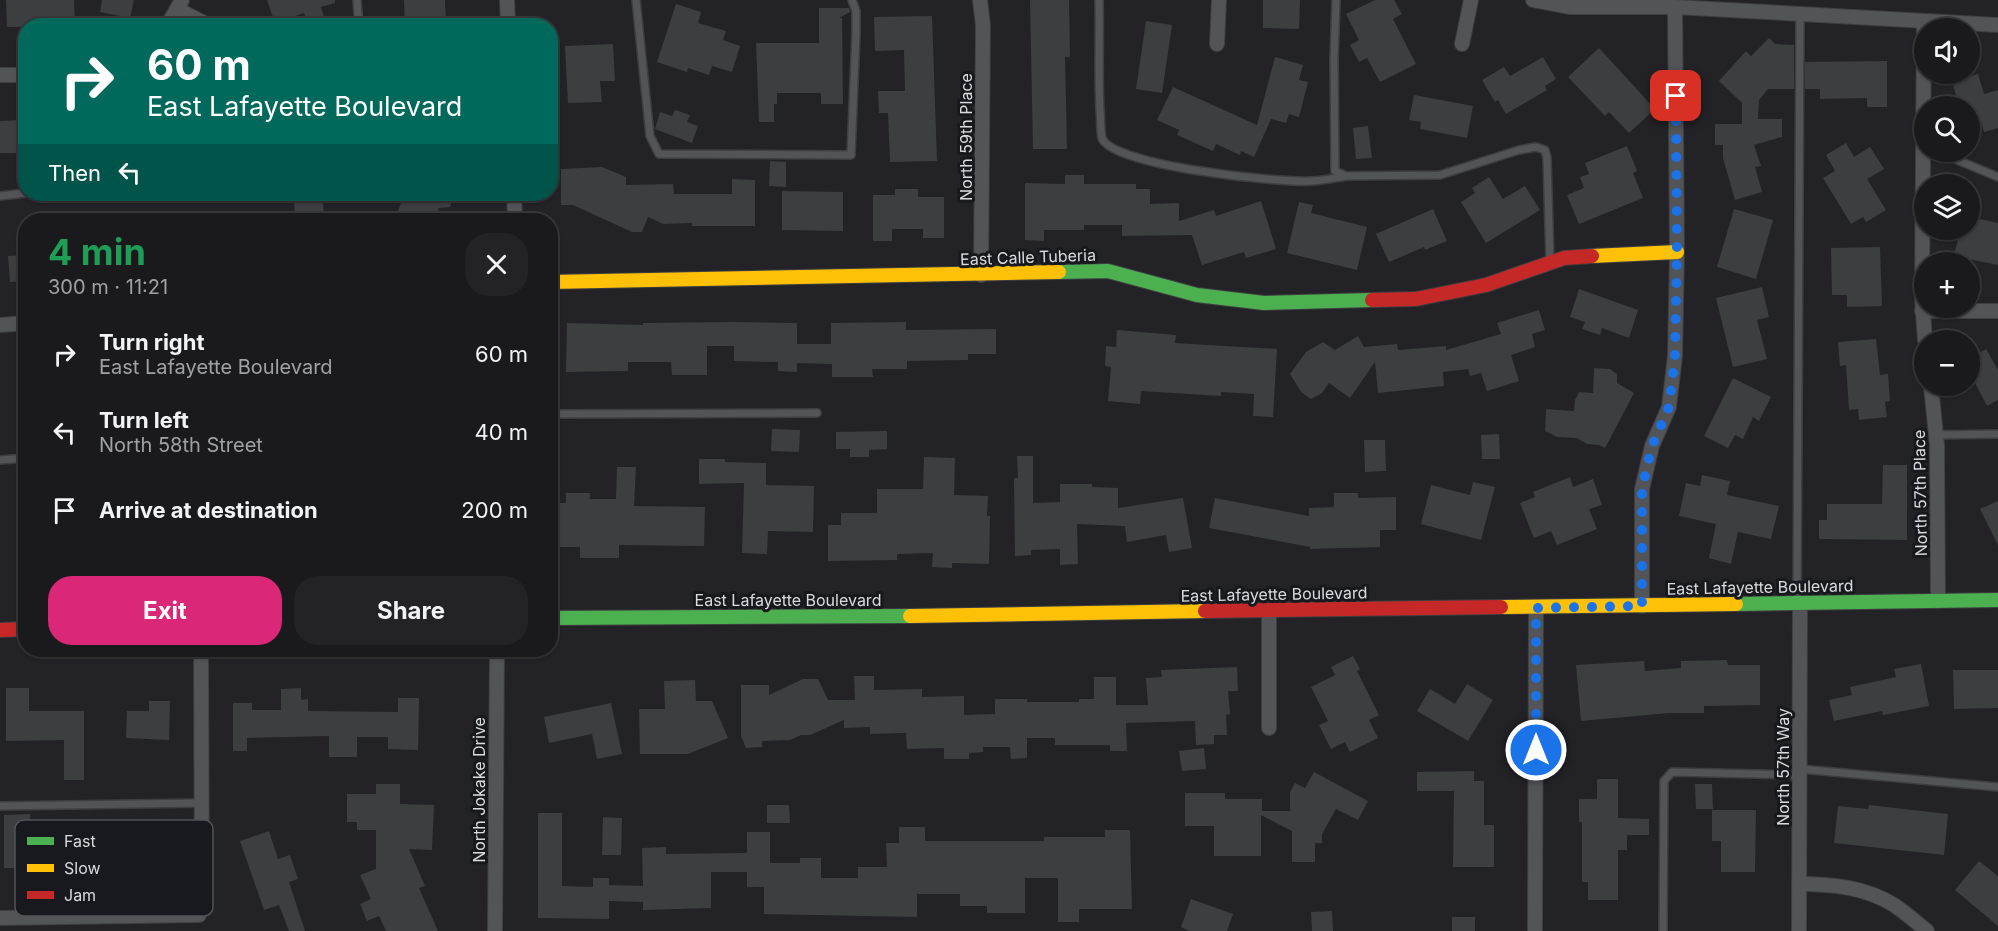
<!DOCTYPE html>
<html lang="en">
<head>
<meta charset="utf-8">
<style>
  :root { --surface:#1a1a1d; --page:#232326; --text:#f1f3f6; --muted:#9fa1a4; --line:#38383b; --accent:#db2777 }
  body { margin:0; font-family:Inter,sans-serif; background:var(--page); color:var(--text); height:100vh; display:flex; flex-direction:column; font-size:22px; white-space:nowrap }
  * { box-sizing:border-box; margin:0 }
  p { font-size:20px; color:var(--muted) }
  .icon { flex:none; width:33px; height:33px; fill:none; stroke:currentColor; stroke-width:2; stroke-linecap:round; stroke-linejoin:round }
  .map { position:relative; flex:1; overflow:hidden }
  .panel { position:absolute; left:18px; top:213px; width:540px; height:444px; display:flex; flex-direction:column; background:var(--surface); border-radius:24px; box-shadow:0 2px 4px #0004,0 0 0 2px var(--line) }
  .panel>* { flex:none }
  .banner { position:absolute; left:18px; top:18px; width:540px; height:183px; border-radius:24px; box-shadow:0 2px 4px #0004,0 0 0 2px var(--line); background:#00695c; color:#fff; overflow:hidden }
  .buttons { position:absolute; left:1914px; top:18px; display:grid; gap:12px }
  .buttons a { display:grid; place-items:center; width:66px; height:66px; border-radius:50%; background:var(--surface); box-shadow:0 2px 4px #0004,0 0 0 2px var(--line); font-size:30px }
  .pin { position:absolute; display:grid; place-items:center; width:51px; height:51px; color:#fff; margin:-26px; border-radius:12px; box-shadow:0 3px 9px #0006 }
  .me { position:absolute; width:66px; margin:-33px; rotate:0deg; stroke-linejoin:round; filter:drop-shadow(0 0 4px #0008) }
  .turn { display:flex; align-items:center; gap:21px; height:126px; padding:0 30px; font-size:27px }
  .turn .icon { width:78px; height:78px; stroke-width:2.5 }
  .turn b { display:block; font-size:42px; line-height:51px }
  .then { display:flex; align-items:center; height:57px; padding:0 30px; background:#0003; gap:12px; font-size:22px }
  .round { display:grid; place-items:center; flex:none; width:63px; height:63px; border-radius:24px; background:var(--page) }
  .headline { display:flex; align-items:center; justify-content:space-between; height:102px; padding:0 30px }
  h1 { font-size:36px; font-weight:700; line-height:45px; color:#1e9e55 }
  .action { display:flex; gap:12px; margin-top:auto; padding:12px 30px }
  .action a { flex:1; height:69px; border-radius:24px; background:var(--accent); color:#fff; font-size:24px; font-weight:700; line-height:69px; text-align:center }
  .action a+a { background:var(--page); color:var(--text) }
  ul { padding:0; list-style:none }
  li { display:flex; align-items:center; gap:18px; height:78px; padding:0 30px }
  li div { flex:1 }
  li b { display:block; font-size:22px }
  li em { font-style:normal }
  .map>svg:first-child { display:block }
</style>
</head>
<body>
<div class="map">
<svg width="1998" height="931" viewBox="0 0 1998 931">
  <rect width="100%" height="100%" fill="#232327"/>
  <!-- building -->
  <g fill="#3d3e40">
    <path d="M6,0H74L75,26L7,27Z"/>
    <path d="M102,0H134L130,18L100,12Z"/>
    <path d="M267,0H335V3L321,7L326,23L308,26L304,13L275,23Z"/>
    <path d="M404,0H445L446,26H405Z"/>
    <path d="M1030,0H1069L1070,57H1065L1067,149H1033Z"/>
    <path d="M1263,0H1300L1299,29L1263,28Z"/>
    <path d="M1375,0H1394L1402,14L1393,19L1416,64L1380,82L1367,58L1359,62L1350,45L1359,40L1346,14Z"/>
    <path d="M676,4L701,12L698,23L726,31L723,40L740,46L732,72L712,66L709,75L688,68L687,72L657,62Z"/>
    <path d="M819,8H849L850,12L839,18H842L843,104H821V93H777V104H774V122H759L756,43H819Z"/>
    <path d="M932,16L937,161L890,162L888,113H879L878,91H905L904,50L875,51L874,17Z"/>
    <path d="M1146,21L1172,25L1162,93L1136,89Z"/>
    <path d="M1769,38L1775,44L1794,45V89H1768L1759,100L1758,119H1782V137L1754,145L1761,166L1755,167L1762,192L1735,200L1723,158V145H1715V124H1742V103L1719,81L1746,51L1751,56Z"/>
    <path d="M613,44L615,81H600L602,102L568,103L565,46Z"/>
    <path d="M1599,48L1655,109L1629,133L1609,112L1605,116L1568,77Z"/>
    <path d="M1275,57L1303,65L1299,80L1308,82L1299,117L1289,114L1286,123L1271,119L1254,157L1241,151L1240,155L1216,144L1213,151L1177,135L1179,130L1157,120L1173,87L1257,125Z"/>
    <path d="M1543,57L1556,79L1545,86L1547,90L1506,114L1498,100L1495,102L1482,80L1504,67L1510,76Z"/>
    <path d="M1887,61V107H1867V98L1820,99V89H1805V62Z"/>
    <path d="M1978,74L1984,94L1998,90V128L1984,132L1981,121L1970,124V106H1959L1952,81Z"/>
    <path d="M1414,95L1473,106L1467,138L1420,129L1421,122L1409,120Z"/>
    <path d="M675,110L690,115L687,122L698,126L692,143L655,129L660,112L672,116Z"/>
    <path d="M26,120V153H0V121Z"/>
    <path d="M1368,126L1372,158L1356,159L1353,128Z"/>
    <path d="M1846,143L1854,157L1870,147L1884,169L1867,179L1886,210L1866,222L1863,217L1851,224L1823,178L1835,171L1826,155Z"/>
    <path d="M1627,146L1637,171L1633,173L1643,198L1579,224L1567,195L1584,188L1580,177L1589,174L1585,163Z"/>
    <path d="M770,161L786,162V187L769,186Z"/>
    <path d="M602,167L626,177V185L673,184L674,194H732V179L755,180V226H692V223L663,224L648,217L642,232H632L573,205H561V169Z"/>
    <path d="M1065,175H1084V184H1136V189H1150V204L1179,203V221L1214,210L1216,216L1261,201L1276,249L1246,258L1244,252L1202,265L1192,235L1122,236V225H1084V230H1044V241L1025,240V183L1065,184Z"/>
    <path d="M1489,177L1503,199L1525,186L1540,210L1486,243L1461,202L1475,193L1472,188Z"/>
    <path d="M895,189H918V197H944V238H923V229H892V241H873V195H895Z"/>
    <path d="M782,191L843,192V231L782,230Z"/>
    <path d="M404,194H454L450,207L438,208L440,220H395Z"/>
    <path d="M323,199L324,220H295L294,201Z"/>
    <path d="M1299,202L1313,205L1311,213L1367,227L1357,270L1287,253Z"/>
    <path d="M1433,209L1447,241L1425,250L1424,247L1389,262L1376,234Z"/>
    <path d="M1734,209L1773,220L1756,279L1717,267Z"/>
    <path d="M1970,217L1998,223V265L1954,256L1960,230H1970Z"/>
    <path d="M1880,247L1882,306L1847,307V295H1832L1831,248Z"/>
    <path d="M26,255V281L10,282L8,256Z"/>
    <path d="M1762,287L1769,317L1757,320L1767,359L1733,367L1716,298Z"/>
    <path d="M1579,289L1638,310L1629,338L1602,328L1600,335L1582,329L1585,322L1570,317Z"/>
    <path d="M1539,310L1545,330L1532,334L1535,347L1511,355L1519,381L1487,391L1481,373L1470,376L1468,369L1443,372L1444,386L1378,393L1375,362L1350,398L1329,383L1322,393L1311,399L1301,392L1290,374L1306,352L1323,342L1335,350L1358,336L1364,347L1397,344L1398,350L1446,346V350L1501,334L1497,323Z"/>
    <path d="M734,322L797,323V344H831V323L906,322V330L996,329V354H968V360L907,361V369H872L873,377H832V364L797,363V372L778,371V362L734,361V346H707V375H672L671,362H628V371L566,372L567,323L643,325V323Z"/>
    <path d="M1117,330L1176,335L1175,343L1277,349L1273,417L1253,416L1254,394L1221,392V396L1141,391L1140,404L1108,401L1111,367L1105,366L1106,346L1116,347Z"/>
    <path d="M1876,339L1880,375L1888,374L1890,401L1885,402L1887,417L1859,420L1858,409L1849,410L1846,365L1840,366L1838,342Z"/>
    <path d="M1986,349L1998,370V400L1987,406L1970,373V358Z"/>
    <path d="M1594,368L1610,369L1617,374V383L1634,393L1605,448L1599,445L1587,444L1577,438L1557,437L1545,431L1546,409L1574,411L1575,400L1579,392L1593,393Z"/>
    <path d="M1733,378L1771,397L1759,421L1753,417L1743,439L1735,435L1728,448L1704,436Z"/>
    <path d="M772,429L800,430L799,452L771,451Z"/>
    <path d="M887,431V449L869,450V457H850V449H836V432Z"/>
    <path d="M1499,434L1500,459H1482L1481,435Z"/>
    <path d="M1364,440H1385L1386,471L1365,472Z"/>
    <path d="M1017,456H1033V503L1060,502V484H1092V487L1118,488V508L1183,498L1192,548L1169,552L1166,535L1127,542L1125,526L1077,524L1078,564L1060,565V549L1031,550V555L1015,556L1014,478H1018Z"/>
    <path d="M924,457L955,458L954,495L988,496L987,516H990L989,564L952,563V568L932,567L933,553L897,554V560L828,561V525H841V513H877V489H923Z"/>
    <path d="M699,459H725V462L766,463V485L814,486L813,532L768,531L767,554L742,553L744,483L699,484Z"/>
    <path d="M1883,465H1907V540L1819,539V520H1827V504H1882Z"/>
    <path d="M617,467H636L634,506L705,507L704,546L619,545V558H580V547H552V503H566V493H590V499H616Z"/>
    <path d="M1702,475L1730,481L1727,495L1779,506L1771,539L1738,532L1731,564L1709,558L1716,524L1679,516L1686,483L1700,486Z"/>
    <path d="M1570,477L1573,487L1593,479L1602,505L1589,509L1597,529L1557,545L1551,531L1534,538L1520,503L1535,497L1533,492Z"/>
    <path d="M1473,482L1495,487L1481,540L1421,524L1431,485L1470,495Z"/>
    <path d="M1334,493H1358V498L1396,497V530H1380V547L1310,549V547L1209,528L1215,498L1309,516V508L1334,507Z"/>
    <path d="M1998,501V545L1980,509Z"/>
    <path d="M1353,656L1360,669L1357,671L1379,715L1369,720L1378,738L1350,752L1345,742L1331,749L1319,725L1328,721L1311,687L1335,675L1331,667Z"/>
    <path d="M1727,660L1728,665H1760V705L1704,706V713H1669L1581,721L1576,665L1644,661L1645,671L1681,668V661Z"/>
    <path d="M1921,664L1929,706L1883,715L1882,711L1834,721L1829,700L1852,695L1850,687L1896,677L1894,669Z"/>
    <path d="M1237,667L1238,691H1228L1230,714L1226,715L1227,735H1214V744L1196,745L1195,721L1126,723L1127,751H1110V745H1055V738H1027V758L1011,759L1010,747H983V752L969,753V759H944V748L907,749L906,733L870,734V727L844,728V720L810,735H801L790,740L762,741V747L746,748L741,736V685H769V695L803,679H818L828,700H855L854,676H874V690L922,689V697L964,696V715L995,714V699H1027V702H1079V699H1094V677H1116V705H1148L1146,678L1162,677L1161,670Z"/>
    <path d="M1953,670H1998V708L1954,709Z"/>
    <path d="M695,680L696,701H712L728,738L688,754H640L639,709H665L664,681Z"/>
    <path d="M1467,684L1493,700L1468,741L1417,711L1430,689L1455,704Z"/>
    <path d="M6,688H29V711H84V780H64V740L6,741Z"/>
    <path d="M301,688V700L308,699V711L398,712V698H419L418,750L388,749V737H357V757H329V736L247,738V751H233V703H252V710H281V689Z"/>
    <path d="M149,701H170L169,740L126,738L127,711H149Z"/>
    <path d="M611,703L622,754L597,759L592,734L549,743L544,717Z"/>
    <path d="M1204,748L1206,769L1182,771L1179,751Z"/>
    <path d="M1474,771V781H1484V825H1494V867H1453L1454,791H1417V772Z"/>
    <path d="M1314,772L1368,801L1358,820L1336,809L1322,834V843H1315V862H1292V831L1261,815V856H1214V826H1185V793H1225V799H1262V811H1290V792L1295,783L1305,788Z"/>
    <path d="M1597,779H1618V818L1649,819V835H1627V850H1618V900H1588V882H1582V822H1579V799H1597Z"/>
    <path d="M376,784H400V804L434,805L432,850L409,849L425,886L419,888L438,931H386L379,916L367,921L360,904L371,899L360,875L376,869V830H357V822H347V794H376Z"/>
    <path d="M1695,784H1712L1713,809H1696Z"/>
    <path d="M767,805H789L790,823H767Z"/>
    <path d="M1869,805L1948,814L1944,855L1834,843L1838,806L1868,809Z"/>
    <path d="M1712,810H1756L1755,872H1721V841H1712Z"/>
    <path d="M538,813H562V886L593,887V878H609V885L643,886L642,848L666,847V854L747,853V832H770V863H800V858H821V878H858V867H887L886,843H899V827H925V841H1044V837H1105V830H1130L1132,909H1079V922H1058V878H1025V913H987V906H960V894H917V917L764,914V887H747V872H711V908L643,910V902L609,901V919L538,918Z"/>
    <path d="M30,814V835L82,834V847L140,845V838L170,837L172,882L152,884V873L82,876V879L22,880V868H4V815Z"/>
    <path d="M603,817L622,818L621,855H602Z"/>
    <path d="M269,831L278,859L290,855L298,879L289,882L305,931H289L279,905L264,910L240,841Z"/>
    <path d="M1979,861L1998,876V926L1955,890Z"/>
    <path d="M1191,899L1233,914L1227,931H1189L1181,927Z"/>
    <path d="M1332,911L1333,931H1312L1311,912Z"/>
    <rect x="1452" y="917" width="23" height="14"/>
  </g>
  <g fill="none" stroke-linecap="round" stroke-linejoin="round">
    <!-- lane casing -->
    <g stroke="#3e3e41" stroke-width="10">
      <g id="lane">
        <path d="M357,0L359,26"/>
        <path d="M636,0L650,136L659,154L851,155L856,33V11L852,0"/>
        <path d="M1099,0C1100,37 1098,74 1100,110C1101,119 1100,130 1102,138C1112,166 1280,183 1310,181C1322,181 1334,178 1346,176"/>
        <path d="M1336,0L1334,60L1335,171L1346,176L1440,175L1519,150L1536,147L1545,150L1547,158L1550,261"/>
        <path d="M1938,152L1998,177"/>
        <path d="M0,196L26,193"/>
        <path d="M550,414L817,413"/>
        <path d="M1936,435L1998,434"/>
        <path d="M0,460L26,458"/>
        <path d="M1797,603L1800,14"/>
        <path d="M1800,769L1998,787"/>
        <path d="M0,806L201,803"/>
        <path d="M1663,931L1664,781L1672,772L1800,775"/>
      </g>
    </g>
    <!-- street casing -->
    <g stroke="#3e3e41" stroke-width="16">
      <g id="street">
        <path d="M507,0L508,26"/>
        <path d="M980,0L983,25L981,275"/>
        <path d="M1533,0L1570,7H1675L1998,25"/>
        <path d="M177,9L210,26"/>
        <path d="M1924,21L1922,298L1925,340"/>
        <path d="M167,26L182,0"/>
        <path d="M1217,44L1219,0"/>
        <path d="M1462,44L1471,0"/>
        <path d="M0,75H26"/>
        <path d="M514,194L515,220"/>
        <path d="M1922,311H1998"/>
        <path d="M0,325L26,323"/>
        <path d="M1931,386L1937,445L1938,601"/>
        <path d="M1642,606V489L1652,446L1669,407L1675,356L1677,252L1675,7"/>
        <path d="M1269,610V728"/>
        <path d="M1799,884C1832,884 1865,887 1894,905C1906,913 1916,922 1927,931"/>
        <path d="M0,918L199,915L202,900L201,650"/>
        <path d="M495,931L497,650"/>
        <path d="M1535,931L1536,608"/>
        <path d="M1799,931L1800,603"/>
      </g>
    </g>
    <!-- fast casing -->
    <g stroke="#3e3e41" stroke-width="16">
      <g id="fast">
        <path d="M1059,272L1108,271L1197,295L1264,303L1372,300"/>
        <path d="M1736,604L1998,600"/>
        <path d="M550,618L910,616"/>
      </g>
    </g>
    <!-- slow casing -->
    <g stroke="#3e3e41" stroke-width="16">
      <g id="slow">
        <path d="M1592,256L1677,252"/>
        <path d="M550,282L1059,272"/>
        <path d="M1501,607L1736,604"/>
        <path d="M910,616L1205,611"/>
      </g>
    </g>
    <!-- jam casing -->
    <g stroke="#3e3e41" stroke-width="16">
      <g id="jam">
        <path d="M1372,300L1416,299L1486,285L1564,258L1592,256"/>
        <path d="M1205,611L1501,607"/>
        <path d="M0,630L26,629"/>
      </g>
    </g>
    <!-- lane -->
    <use href="#lane" stroke="#535457" stroke-width="7"/>
    <!-- street -->
    <use href="#street" stroke="#535457" stroke-width="14"/>
    <!-- fast -->
    <use href="#fast" stroke="#4caf50" stroke-width="14"/>
    <!-- slow -->
    <use href="#slow" stroke="#ffc107" stroke-width="14"/>
    <!-- jam -->
    <use href="#jam" stroke="#c62828" stroke-width="14"/>
  </g>
  <g fill="none" stroke-linecap="round" stroke-linejoin="round">
    <!-- route -->
    <path stroke="#1a73e8" stroke-width="10" stroke-dasharray="0 18" d="M1536,750V608L1642,606V489L1652,446L1669,407L1675,356L1677,252L1676,96"/>
  </g>
  <g text-anchor="middle" stroke-width="6" stroke-linejoin="round" paint-order="stroke">
    <!-- street labels -->
    <g font-size="16" fill="#dadbdf" stroke="#18191e">
      <text transform="translate(966 137) rotate(-90)" y="6">North 59th Place</text>
      <text transform="translate(1028 257) rotate(-2)" y="6">East Calle Tuberia</text>
      <text transform="translate(1920 493) rotate(-91)" y="6">North 57th Place</text>
      <text transform="translate(1760 587) rotate(-1)" y="6">East Lafayette Boulevard</text>
      <text transform="translate(1274 594) rotate(-1)" y="6">East Lafayette Boulevard</text>
      <text x="788" y="606">East Lafayette Boulevard</text>
      <text transform="translate(1783 767) rotate(-90)" y="6">North 57th Way</text>
      <text transform="translate(479 790) rotate(-90)" y="6">North Jokake Drive</text>
    </g>
  </g>
  <!-- legend -->
  <rect x="15" y="820" width="198" height="96" rx="9" fill="#18191e" stroke="#525358" stroke-width="1.5"/>
  <rect x="27" y="837" width="27" height="8" fill="#4caf50"/>
  <rect x="27" y="864" width="27" height="8" fill="#ffc107"/>
  <rect x="27" y="891" width="27" height="8" fill="#c62828"/>
  <g font-size="16" fill="#dadbdf">
    <text x="64" y="847">Fast</text>
    <text x="64" y="874">Slow</text>
    <text x="64" y="901">Jam</text>
  </g>
</svg>
<div class="buttons">
<a><svg class="icon" aria-label="sound" viewBox="0 0 24 24"><path d="M4 9h4l5-4v14l-5-4H4zM17 9q2 3 0 6"/></svg></a>
<a><svg class="icon" aria-label="search" viewBox="0 0 24 24"><circle cx="10" cy="10" r="6"/><path d="M15 15l6 6"/></svg></a>
<a><svg class="icon" aria-label="layers" viewBox="0 0 24 24"><path d="M12 4l9 5-9 5-9-5zM3 14l9 5 9-5"/></svg></a>
<a>+</a>
<a>−</a>
</div>
<div class="pin" style="left:1676px;top:96px;background:#d93025"><svg class="icon" aria-label="arrive" viewBox="0 0 24 24"><path d="M6 21V4h12l-3 4 3 4H6"/></svg></div>
<svg class="me" style="left:1536px;top:750px" viewBox="-20 -20 40 40"><circle r="17" fill="#1a73e8" stroke="#fff" stroke-width="3"/><path d="M0-11L8 9 0 5-8 9z" fill="#fff"/></svg>
<div class="banner">
<div class="turn"><svg class="icon" aria-label="right" viewBox="0 0 24 24"><path d="M7 20v-9h11M14 6l5 5-5 5"/></svg><div><b>60 m</b>East Lafayette Boulevard</div></div>
<div class="then">Then<svg class="icon" aria-label="left" viewBox="0 0 24 24"><path d="M17 20v-9H6M10 6l-5 5 5 5"/></svg></div>
</div>
<section class="panel">
<div class="headline"><div><h1>4 min</h1><p>300 m · 11:21</p></div><a class="round"><svg class="icon" aria-label="close" viewBox="0 0 24 24"><path d="M6 6l12 12M18 6L6 18"/></svg></a></div>
<ul>
<li><svg class="icon" aria-label="right" viewBox="0 0 24 24"><path d="M7 20v-9h11M14 6l5 5-5 5"/></svg><div><b>Turn right</b><p>East Lafayette Boulevard</p></div><em>60 m</em></li>
<li><svg class="icon" aria-label="left" viewBox="0 0 24 24"><path d="M17 20v-9H6M10 6l-5 5 5 5"/></svg><div><b>Turn left</b><p>North 58th Street</p></div><em>40 m</em></li>
<li><svg class="icon" aria-label="arrive" viewBox="0 0 24 24"><path d="M6 21V4h12l-3 4 3 4H6"/></svg><div><b>Arrive at destination</b></div><em>200 m</em></li>
</ul>
<div class="action"><a>Exit</a><a>Share</a></div>
</section>
</div>
</body>
</html>
